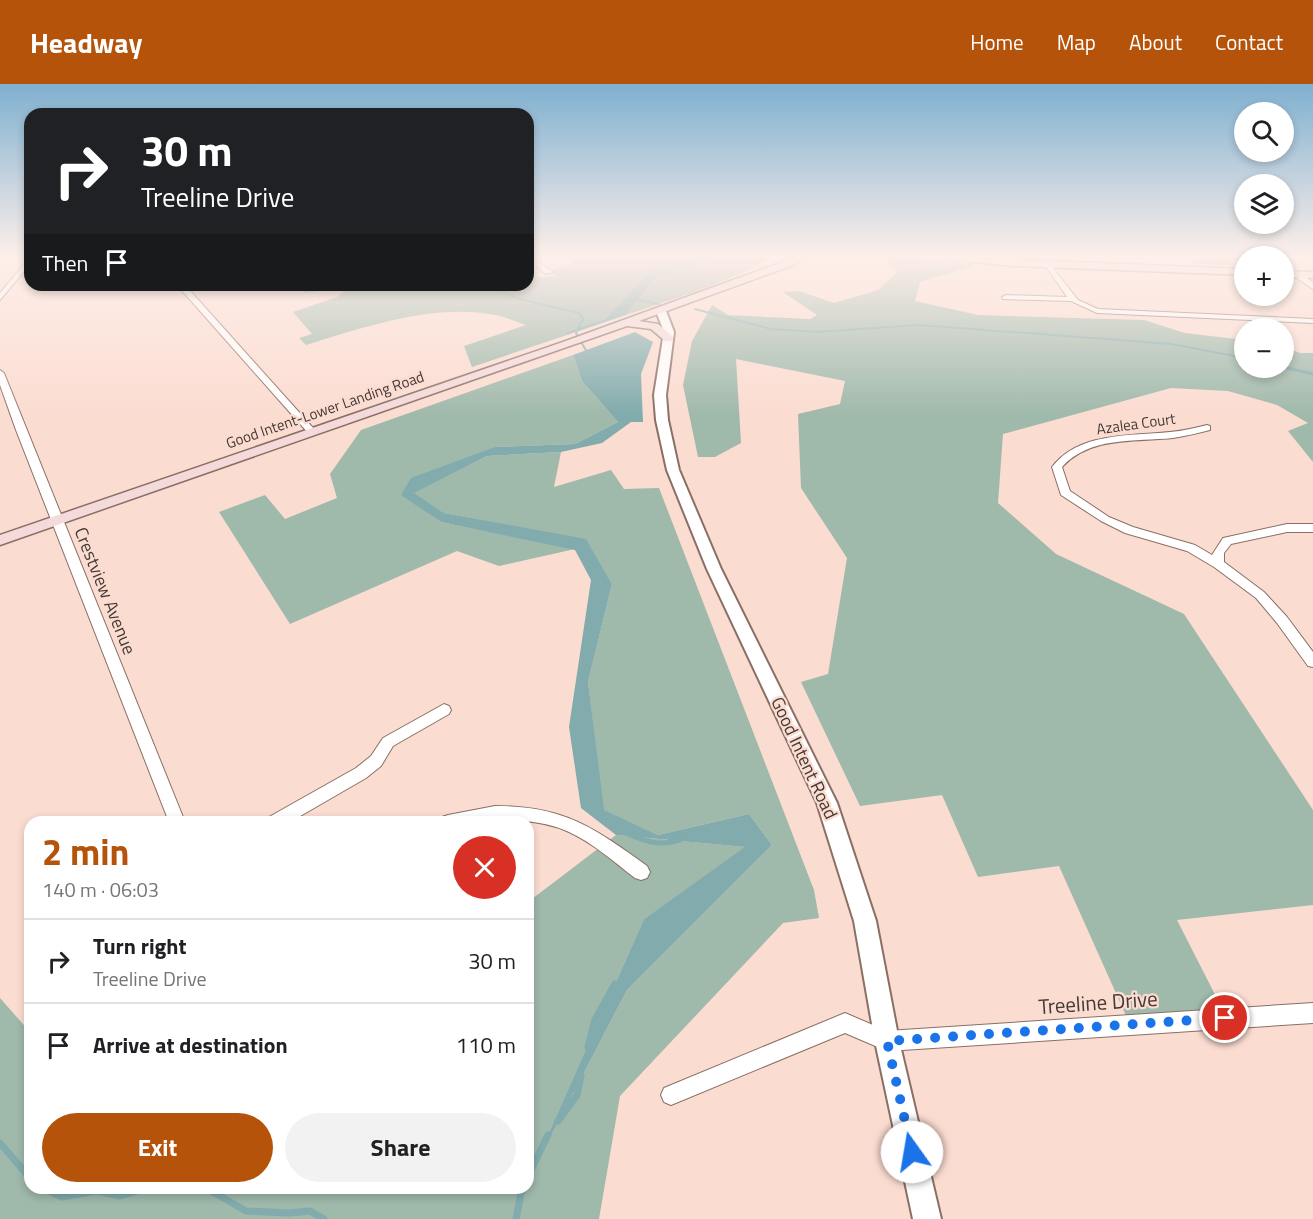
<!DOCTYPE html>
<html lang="en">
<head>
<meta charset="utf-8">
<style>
  :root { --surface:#fff; --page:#f2f2f2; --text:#202124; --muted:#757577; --line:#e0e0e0; --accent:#b45309 }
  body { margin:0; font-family:"Titillium Web",sans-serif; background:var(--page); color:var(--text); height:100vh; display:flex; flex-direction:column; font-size:22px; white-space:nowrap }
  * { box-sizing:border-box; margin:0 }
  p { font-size:20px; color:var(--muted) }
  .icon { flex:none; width:33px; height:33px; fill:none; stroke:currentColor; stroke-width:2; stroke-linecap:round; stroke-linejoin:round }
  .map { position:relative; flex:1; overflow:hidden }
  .sheet { position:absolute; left:24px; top:732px; width:510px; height:378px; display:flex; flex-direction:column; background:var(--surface); border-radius:18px; box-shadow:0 3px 9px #0003 }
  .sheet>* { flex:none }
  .guide { position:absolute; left:24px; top:24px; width:510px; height:183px; border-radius:18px; box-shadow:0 3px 9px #0003; background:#202124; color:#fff; overflow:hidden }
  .fabs { position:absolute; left:1234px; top:18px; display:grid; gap:12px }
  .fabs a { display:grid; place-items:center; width:60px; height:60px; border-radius:50%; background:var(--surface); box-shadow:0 3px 9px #0003; font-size:30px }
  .pin { position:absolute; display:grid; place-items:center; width:51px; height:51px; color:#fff; margin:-26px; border:3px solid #fff; border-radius:50%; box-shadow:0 2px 6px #0007 }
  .me { position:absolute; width:66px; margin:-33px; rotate:347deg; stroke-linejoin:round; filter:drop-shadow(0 0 4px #0008) }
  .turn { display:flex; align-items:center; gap:21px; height:126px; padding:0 18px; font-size:27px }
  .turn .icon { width:78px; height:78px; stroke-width:2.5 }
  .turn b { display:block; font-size:42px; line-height:51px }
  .then { display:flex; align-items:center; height:57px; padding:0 18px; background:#0003; gap:12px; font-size:22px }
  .round { display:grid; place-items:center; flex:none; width:63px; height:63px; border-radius:32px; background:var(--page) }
  .overview { display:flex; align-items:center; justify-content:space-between; height:102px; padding:0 18px }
  h1 { font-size:36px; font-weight:700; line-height:45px; color:var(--accent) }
  .primary-button { display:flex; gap:12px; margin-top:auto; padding:12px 18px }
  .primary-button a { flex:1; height:69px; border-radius:36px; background:var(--accent); color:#fff; font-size:24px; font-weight:700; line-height:69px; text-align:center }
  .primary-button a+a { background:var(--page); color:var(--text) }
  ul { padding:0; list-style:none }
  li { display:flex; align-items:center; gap:18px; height:84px; padding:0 18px; border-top:2px solid var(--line) }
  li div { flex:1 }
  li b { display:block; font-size:22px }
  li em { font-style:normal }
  header { display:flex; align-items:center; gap:36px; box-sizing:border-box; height:84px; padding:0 30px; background:var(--accent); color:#fff }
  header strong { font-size:28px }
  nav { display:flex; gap:33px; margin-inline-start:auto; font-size:21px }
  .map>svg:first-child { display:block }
</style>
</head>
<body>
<header>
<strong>Headway</strong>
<nav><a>Home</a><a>Map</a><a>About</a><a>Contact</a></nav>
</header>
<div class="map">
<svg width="1313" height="1135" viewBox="0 0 1313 1135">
  <rect width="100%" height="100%" fill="#fbdcd1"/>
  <!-- green -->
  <g fill="#9fb9ab">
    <path d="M574,173H693L649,188L605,235L566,248L567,251L472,283L464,262L526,241C516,238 506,233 495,231C433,219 365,243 306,261L299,254L312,250L293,228L337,213L348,202L305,209L296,201H528V194L556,192L548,186L572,181Z"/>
    <path d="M712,173H773C727,199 675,214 626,231L653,196Z"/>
    <path d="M883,173H915L976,181L920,198L915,217L978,231L1144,236L1185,249L1245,256V284H1284V263L1300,269H1313V378L1288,347L1308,339L1277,321L1228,307L1171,304L1003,350L998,419L1056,470L1184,530L1313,726V821L1177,836L1231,942L1132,945L1059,782L978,793L942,711L860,722L801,598L828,590L847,474L801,404L798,330L840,320L845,297L736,275L741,359L715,373H698L683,301L692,257L712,221L728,231L810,235L817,231L783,208L799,207L834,219L878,206L897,188Z"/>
    <path d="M1208,173H1245V176H1229L1234,181L1192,180L1191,177Z"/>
    <path d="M573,271L582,297L618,338L575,360L495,363L401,410L441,438L575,465L499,482L457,467L290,540L219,428L265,411L285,435L337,414L330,390L361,346Z"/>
    <path d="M561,368L554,403L611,386L624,405L659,404L814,806L819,834L783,839L620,1012L599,1135H0V914L30,948V1104H528V818L616,751L746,763L644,835L530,1092L627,906L772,761L749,730L658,751L603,726L588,598L612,500L586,456L444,429L413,409L487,372Z"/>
  </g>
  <!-- water -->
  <g fill="#81abac">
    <path d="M693,173H712L653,196L626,231L567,251L566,248L605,235L649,188Z"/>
    <path d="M635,248L653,258L641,290L643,338H631L602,359L561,368L487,372L414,409L444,429L586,455L612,500L588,598L604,726L658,751L749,730L772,761L627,906L528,1096L644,835L745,763L616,751L581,724L569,643L591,496L575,466L441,438L401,411L411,394L495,363L575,360L618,338L582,297L573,271Z"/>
  </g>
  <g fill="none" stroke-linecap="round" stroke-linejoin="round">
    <!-- stream-far3 -->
    <g stroke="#81abac" stroke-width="2">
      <path d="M454,201L498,206L519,215L579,229L583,235L576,249L588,270"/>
      <path d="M634,215L659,220"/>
      <path d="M695,225L771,245L817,248L919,241L1171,260L1245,274"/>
      <path d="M1284,283L1294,285"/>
    </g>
    <!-- stream-far2 -->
    <path stroke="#81abac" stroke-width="3" d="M1287,284L1313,290"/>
    <!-- stream-far1 -->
    <path stroke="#81abac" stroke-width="5" d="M628,750C649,759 663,763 685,754"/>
    <!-- stream -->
    <g stroke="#81abac" stroke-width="7">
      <path d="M588,963L595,936L615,900"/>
      <path d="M558,1037L577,1011L581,992"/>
      <path d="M0,1059L30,1094"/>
      <path d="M528,1092L548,1051"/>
      <path d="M42,1104L62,1113L97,1107L120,1112L148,1104"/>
      <path d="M206,1104L246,1127L289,1129L310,1127L324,1135"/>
      <path d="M516,1135L522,1104"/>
    </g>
    <!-- minor casing -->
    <g stroke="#8a6f65" stroke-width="2">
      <g id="minor">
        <path d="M30,173V180L0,216V209Z"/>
        <path d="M528,173H532L553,188L546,190L528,176Z"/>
        <path d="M1049,179L1078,216L1098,225L1313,235V239L1097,229L1071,217L1003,215L1002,213L1006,211L1067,213L1045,181Z"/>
        <path d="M1294,188H1300L1313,199V205L1294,192Z"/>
        <path d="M177,201H185L315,346V350H309Z"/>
        <path d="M0,286L4,289L185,738H169L16,346L0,301Z"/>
        <path d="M1207,341L1210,342V346C1198,349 1186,352 1173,354C1135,358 1090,352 1062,383L1070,407L1109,433L1133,443L1195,461L1212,471L1223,454L1287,440H1313V448H1287L1231,460L1224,469V478L1264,508L1287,533L1313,568V583L1308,582L1277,539L1256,514L1214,483L1187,467L1125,449L1101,437L1061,411L1052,383C1079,348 1130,352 1170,348C1182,347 1195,344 1207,341Z"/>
        <path d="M444,620L449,622L451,626L449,630L393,662L381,682L366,694L290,738H267L269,733L356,684L371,672L383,654Z"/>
        <path d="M495,722C564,722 593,743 647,782L650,788L647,794L641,796L635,794C614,778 593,759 569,748C530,730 482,738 440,738L442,733L448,731Z"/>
        <path d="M1313,919V939L887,967L845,949L671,1021L664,1018L661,1011L664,1004L845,929L887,947Z"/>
      </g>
    </g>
    <!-- tertiary casing -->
    <g stroke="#8a6f65" stroke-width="4">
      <path id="tertiary" d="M661,224L666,227L674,248L666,311L668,336L679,386L721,485L837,719L876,837L899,957L941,1135H913L875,957L854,837L817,719L707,485L667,386L656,336L654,311L664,248L656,227Z"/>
    </g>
    <!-- secondary casing -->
    <g stroke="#8a6f65" stroke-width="3">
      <g id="secondary">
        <path d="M796,173H807L791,182L639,237L658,240L673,253V257H665L651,245L627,242L0,461V451L563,258Z"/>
        <path d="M949,173L1245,185V191L1013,182L954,176Z"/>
        <path d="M1284,187L1313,188V194L1284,193Z"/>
      </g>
    </g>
    <!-- minor -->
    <use href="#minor" fill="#fff" fill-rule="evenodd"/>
    <!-- tertiary -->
    <use href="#tertiary" fill="#fff" fill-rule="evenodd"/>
    <!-- secondary -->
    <use href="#secondary" fill="#f4dada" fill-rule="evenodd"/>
  </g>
  <!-- sky -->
  <linearGradient id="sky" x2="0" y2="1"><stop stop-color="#7fb0d0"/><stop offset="0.52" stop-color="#fdefea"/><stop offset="1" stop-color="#fdefea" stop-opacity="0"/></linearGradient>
  <rect width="1313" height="331" fill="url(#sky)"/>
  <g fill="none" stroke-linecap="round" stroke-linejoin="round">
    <!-- route -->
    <path stroke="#1a73e8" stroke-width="10" stroke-dasharray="0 18" d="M912,1068L887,957L1225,934"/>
  </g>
  <g text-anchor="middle" stroke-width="4.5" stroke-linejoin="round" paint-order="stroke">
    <!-- far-street labels -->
    <g font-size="15" fill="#453934" stroke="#fbdcd1">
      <text transform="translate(325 326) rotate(-19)" y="5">Good Intent-Lower Landing Road</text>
      <text transform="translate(1136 340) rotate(-8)" y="5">Azalea Court</text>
    </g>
    <!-- street labels -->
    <g font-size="18" fill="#453934" stroke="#fbdcd1">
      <text transform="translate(105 507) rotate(68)" y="6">Crestview Avenue</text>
      <text transform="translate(804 674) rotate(65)" y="6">Good Intent Road</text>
    </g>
    <!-- near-street labels -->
    <g font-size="21" fill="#453934" stroke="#fbdcd1">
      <text transform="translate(1098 919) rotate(-4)" y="7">Treeline Drive</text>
    </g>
  </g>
</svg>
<div class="fabs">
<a><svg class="icon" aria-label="search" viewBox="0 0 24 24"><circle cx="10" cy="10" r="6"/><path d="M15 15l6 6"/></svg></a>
<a><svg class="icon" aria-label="layers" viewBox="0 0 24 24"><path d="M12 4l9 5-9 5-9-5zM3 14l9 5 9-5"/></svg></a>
<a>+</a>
<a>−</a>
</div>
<div class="pin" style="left:1225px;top:934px;background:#d93025"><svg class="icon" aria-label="arrive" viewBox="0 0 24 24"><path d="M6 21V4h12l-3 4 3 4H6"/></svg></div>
<svg class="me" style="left:912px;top:1068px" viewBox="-20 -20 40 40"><circle r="19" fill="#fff"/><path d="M0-13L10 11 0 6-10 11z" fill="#1a73e8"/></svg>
<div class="guide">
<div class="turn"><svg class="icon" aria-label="right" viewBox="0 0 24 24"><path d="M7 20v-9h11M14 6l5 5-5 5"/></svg><div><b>30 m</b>Treeline Drive</div></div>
<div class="then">Then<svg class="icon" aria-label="arrive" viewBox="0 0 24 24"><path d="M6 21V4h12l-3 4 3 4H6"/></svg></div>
</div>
<section class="sheet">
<div class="overview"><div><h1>2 min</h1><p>140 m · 06:03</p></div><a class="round" style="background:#d93025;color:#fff"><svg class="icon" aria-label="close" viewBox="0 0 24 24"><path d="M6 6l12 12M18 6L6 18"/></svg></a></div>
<ul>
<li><svg class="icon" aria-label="right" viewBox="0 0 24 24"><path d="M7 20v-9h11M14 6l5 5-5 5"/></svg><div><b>Turn right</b><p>Treeline Drive</p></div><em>30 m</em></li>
<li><svg class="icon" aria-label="arrive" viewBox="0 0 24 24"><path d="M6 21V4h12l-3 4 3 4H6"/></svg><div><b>Arrive at destination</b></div><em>110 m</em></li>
</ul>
<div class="primary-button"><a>Exit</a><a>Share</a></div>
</section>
</div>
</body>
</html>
